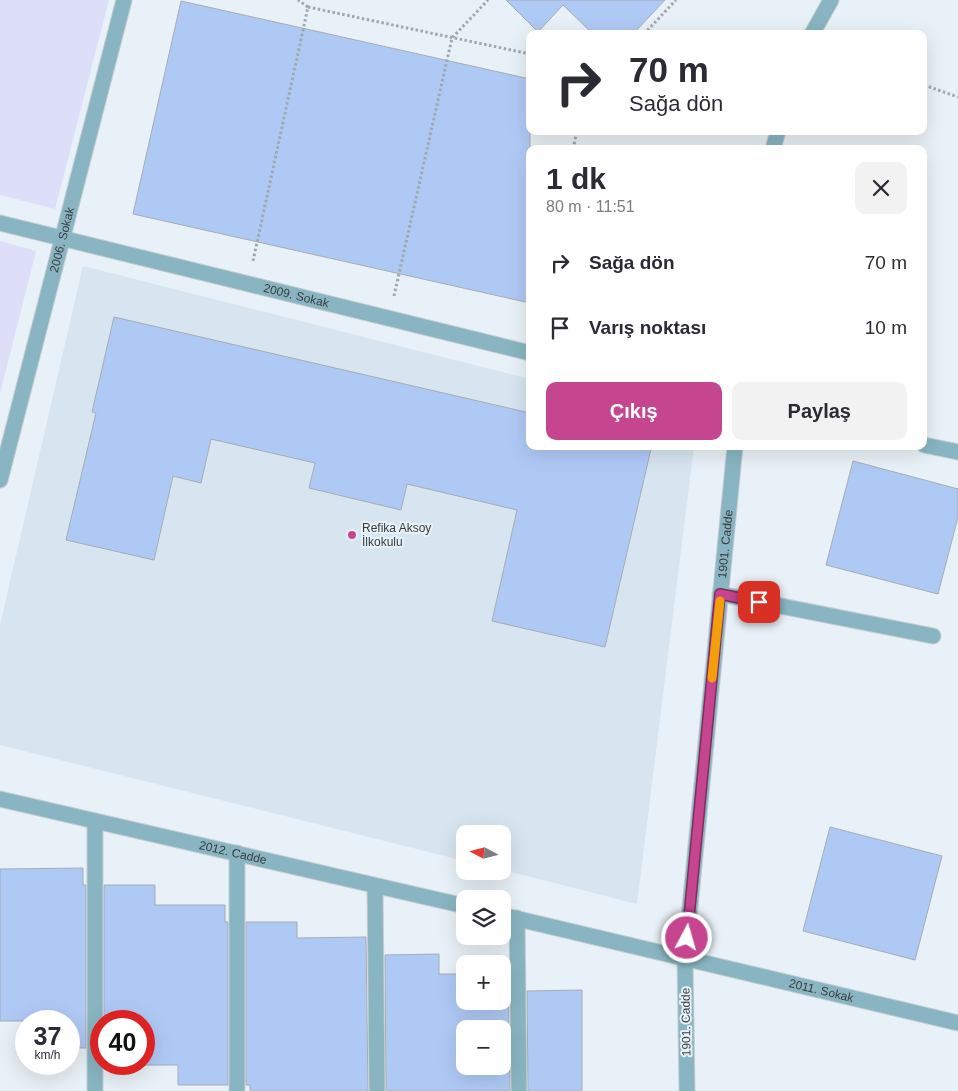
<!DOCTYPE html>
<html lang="tr">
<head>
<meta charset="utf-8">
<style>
  :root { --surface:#fff; --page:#f2f2f3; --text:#2b2b33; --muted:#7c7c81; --accent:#c5458f }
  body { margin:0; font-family:Helvetica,sans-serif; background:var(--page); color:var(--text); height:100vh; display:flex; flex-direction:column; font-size:19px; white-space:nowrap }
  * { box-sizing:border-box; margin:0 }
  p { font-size:16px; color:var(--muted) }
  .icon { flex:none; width:28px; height:28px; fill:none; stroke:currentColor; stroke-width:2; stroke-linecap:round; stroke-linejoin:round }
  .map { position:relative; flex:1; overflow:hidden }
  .panel { position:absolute; left:526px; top:145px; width:401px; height:305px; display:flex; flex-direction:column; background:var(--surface); border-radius:10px; box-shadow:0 5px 20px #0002 }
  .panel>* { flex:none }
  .guide { position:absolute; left:526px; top:30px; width:401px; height:105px; border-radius:10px; box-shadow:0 5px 20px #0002; background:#fff; color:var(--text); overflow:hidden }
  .needle { width:32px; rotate:277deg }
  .controls { position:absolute; left:456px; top:825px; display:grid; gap:10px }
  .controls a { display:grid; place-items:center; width:55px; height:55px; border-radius:10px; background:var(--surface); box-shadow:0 5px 20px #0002; font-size:25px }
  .speed { position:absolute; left:15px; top:1010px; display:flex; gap:10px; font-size:25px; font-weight:700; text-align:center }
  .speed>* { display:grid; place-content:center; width:65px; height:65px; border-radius:50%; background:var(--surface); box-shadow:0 5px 20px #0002; line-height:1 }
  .speed small { font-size:12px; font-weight:400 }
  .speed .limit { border:8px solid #d22; background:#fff; color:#111 }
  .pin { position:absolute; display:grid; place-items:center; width:42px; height:42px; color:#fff; margin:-21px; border-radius:10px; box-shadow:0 2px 8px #0006 }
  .me { position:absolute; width:55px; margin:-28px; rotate:6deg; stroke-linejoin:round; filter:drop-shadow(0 0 4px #0008) }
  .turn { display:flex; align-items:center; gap:18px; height:105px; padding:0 20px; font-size:22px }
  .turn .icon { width:65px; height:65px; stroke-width:2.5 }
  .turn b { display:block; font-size:35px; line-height:42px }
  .round { display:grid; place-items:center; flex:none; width:52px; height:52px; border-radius:10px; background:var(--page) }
  .overview { display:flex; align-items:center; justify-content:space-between; height:85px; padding:0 20px }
  h1 { font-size:30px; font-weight:700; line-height:38px }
  .primary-button { display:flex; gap:10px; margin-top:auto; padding:10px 20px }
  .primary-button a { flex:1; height:58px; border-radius:10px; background:var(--accent); color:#fff; font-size:20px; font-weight:700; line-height:58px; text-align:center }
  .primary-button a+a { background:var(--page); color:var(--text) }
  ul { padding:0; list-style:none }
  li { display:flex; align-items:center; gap:15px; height:65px; padding:0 20px }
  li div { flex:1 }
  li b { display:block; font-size:19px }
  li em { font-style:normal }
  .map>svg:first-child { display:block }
</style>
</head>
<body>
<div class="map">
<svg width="958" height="1091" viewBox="0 0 958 1091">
  <rect width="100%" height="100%" fill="#e8f1f7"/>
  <!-- built -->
  <path fill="#d6e5f0" d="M83,266L530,379V446H694L637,904L503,870L502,834H465V861L0,745V625Z"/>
  <!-- green -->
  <g fill="#dddff8">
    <path d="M0,0H109L55,209L0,195Z"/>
    <path d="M0,241L36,251L0,394Z"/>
  </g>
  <!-- building -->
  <g fill="#afc9f5" stroke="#a7abb3" fill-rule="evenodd">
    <path d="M506,0H665L633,34H593L563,5L538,32Z"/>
    <path d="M181,1L530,79V303L133,214Z"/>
    <path d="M114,317L530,413V446H637L651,449L605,647L492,621L517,510L407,484L401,510L309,488L315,463L211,439L201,483L173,476L154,560L66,540L96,413L92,412Z"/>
    <path d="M853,461L958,489V517L938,594L826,565Z"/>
    <path d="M830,827L942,856L915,960L803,931Z"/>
    <path d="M83,868V885H86V1048H69V1021H0V869Z"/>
    <path d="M104,885H155V905H225V922H228V1085H178V1065H108V1064H144V1021H104Z"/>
    <path d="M246,922H297V938L366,937L368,1091H250V1085H246Z"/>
    <path d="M439,954V974H465V1001H502V973H508L510,1091H386L385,955ZM465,1029H502V1066H465Z"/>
    <path d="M582,990V1091H528L527,991Z"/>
  </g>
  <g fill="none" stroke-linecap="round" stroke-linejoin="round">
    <!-- minor casing -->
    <g stroke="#c5cdd2" stroke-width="17">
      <g id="minor">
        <path d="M812,34L831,0"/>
        <path d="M773,149L778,131"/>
        <path id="s1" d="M0,223L530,353"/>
        <path d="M924,445L958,452"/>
        <path id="s2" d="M0,480L124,0"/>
        <path d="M720,594L933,636"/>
        <path id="s3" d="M0,799L465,906"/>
        <path d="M95,821V1091"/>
        <path d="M237,853V1091"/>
        <path d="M375,886L377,1091"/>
        <path id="s4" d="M502,915L958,1023"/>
        <path d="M517,918L519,1091"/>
        <path id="s5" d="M687,1091L685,958L735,446"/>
      </g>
    </g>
    <!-- path -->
    <g stroke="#a1a8ac" stroke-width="3" stroke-dasharray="2.5 2.5" stroke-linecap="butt">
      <path d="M308,7L530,54"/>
      <path d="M644,34L676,0"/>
      <path d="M924,85L958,97"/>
      <path d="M573,149L577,131"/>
      <path d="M253,261L308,7L298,0"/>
      <path d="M394,296L452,38L488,0"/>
    </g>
    <!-- minor -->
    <use href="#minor" stroke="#88b5c1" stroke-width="15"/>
  </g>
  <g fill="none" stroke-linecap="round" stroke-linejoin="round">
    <!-- route casing -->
    <g stroke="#802d5d" stroke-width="12">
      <path id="route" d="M687,938L720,594L759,602"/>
    </g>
    <!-- route -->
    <use href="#route" stroke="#c5458f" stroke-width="9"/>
    <!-- slow -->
    <path stroke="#f59e0b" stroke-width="9" d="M712,678L720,601"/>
  </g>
  <!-- markers -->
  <circle fill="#c5458f" stroke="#e8f1f7" stroke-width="2" cx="352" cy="535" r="5"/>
  <g text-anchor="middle" stroke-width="4" stroke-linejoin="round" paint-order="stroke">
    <!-- street labels -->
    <g font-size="12" fill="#383c3e" stroke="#e8f1f7">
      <text dy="4" stroke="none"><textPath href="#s2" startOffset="248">2006. Sokak</textPath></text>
      <text dy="4" stroke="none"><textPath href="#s1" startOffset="305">2009. Sokak</textPath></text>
      <text dy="4" stroke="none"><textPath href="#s5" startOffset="549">1901. Cadde</textPath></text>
      <text dy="4" stroke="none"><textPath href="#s3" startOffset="239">2012. Cadde</textPath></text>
      <text dy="4" stroke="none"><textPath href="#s4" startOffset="328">2011. Sokak</textPath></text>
      <text transform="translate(686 1022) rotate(-91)" y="4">1901. Cadde</text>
    </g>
    <!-- poi labels -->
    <g font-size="12" fill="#383c3e" stroke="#e8f1f7" text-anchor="start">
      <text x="362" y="532">Refika Aksoy<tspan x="362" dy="14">İlkokulu</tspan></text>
    </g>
  </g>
</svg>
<div class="controls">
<a><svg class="needle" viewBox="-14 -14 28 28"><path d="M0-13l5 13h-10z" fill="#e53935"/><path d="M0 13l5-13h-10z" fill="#7c7c81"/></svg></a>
<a><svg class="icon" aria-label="layers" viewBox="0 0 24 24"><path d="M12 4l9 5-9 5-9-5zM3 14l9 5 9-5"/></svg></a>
<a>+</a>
<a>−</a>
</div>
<div class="speed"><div>37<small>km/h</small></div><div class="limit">40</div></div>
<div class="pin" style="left:759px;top:602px;background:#d93025"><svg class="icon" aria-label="arrive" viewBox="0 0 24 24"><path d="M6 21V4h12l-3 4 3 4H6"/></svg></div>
<svg class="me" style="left:687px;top:938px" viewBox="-20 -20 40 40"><circle r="17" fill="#c5458f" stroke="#fff" stroke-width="3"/><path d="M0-11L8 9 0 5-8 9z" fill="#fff"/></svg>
<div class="guide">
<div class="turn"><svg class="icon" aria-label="right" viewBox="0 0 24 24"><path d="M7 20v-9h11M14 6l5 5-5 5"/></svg><div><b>70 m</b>Sağa dön</div></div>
</div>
<section class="panel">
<div class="overview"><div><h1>1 dk</h1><p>80 m · 11:51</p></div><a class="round"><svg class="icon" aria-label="close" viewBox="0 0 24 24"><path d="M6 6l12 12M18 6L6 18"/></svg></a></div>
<ul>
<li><svg class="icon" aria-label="right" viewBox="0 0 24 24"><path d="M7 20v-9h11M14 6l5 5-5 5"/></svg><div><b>Sağa dön</b></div><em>70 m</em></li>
<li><svg class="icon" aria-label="arrive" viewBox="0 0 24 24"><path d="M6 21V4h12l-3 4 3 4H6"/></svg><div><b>Varış noktası</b></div><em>10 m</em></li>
</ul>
<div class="primary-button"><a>Çıkış</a><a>Paylaş</a></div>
</section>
</div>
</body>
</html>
